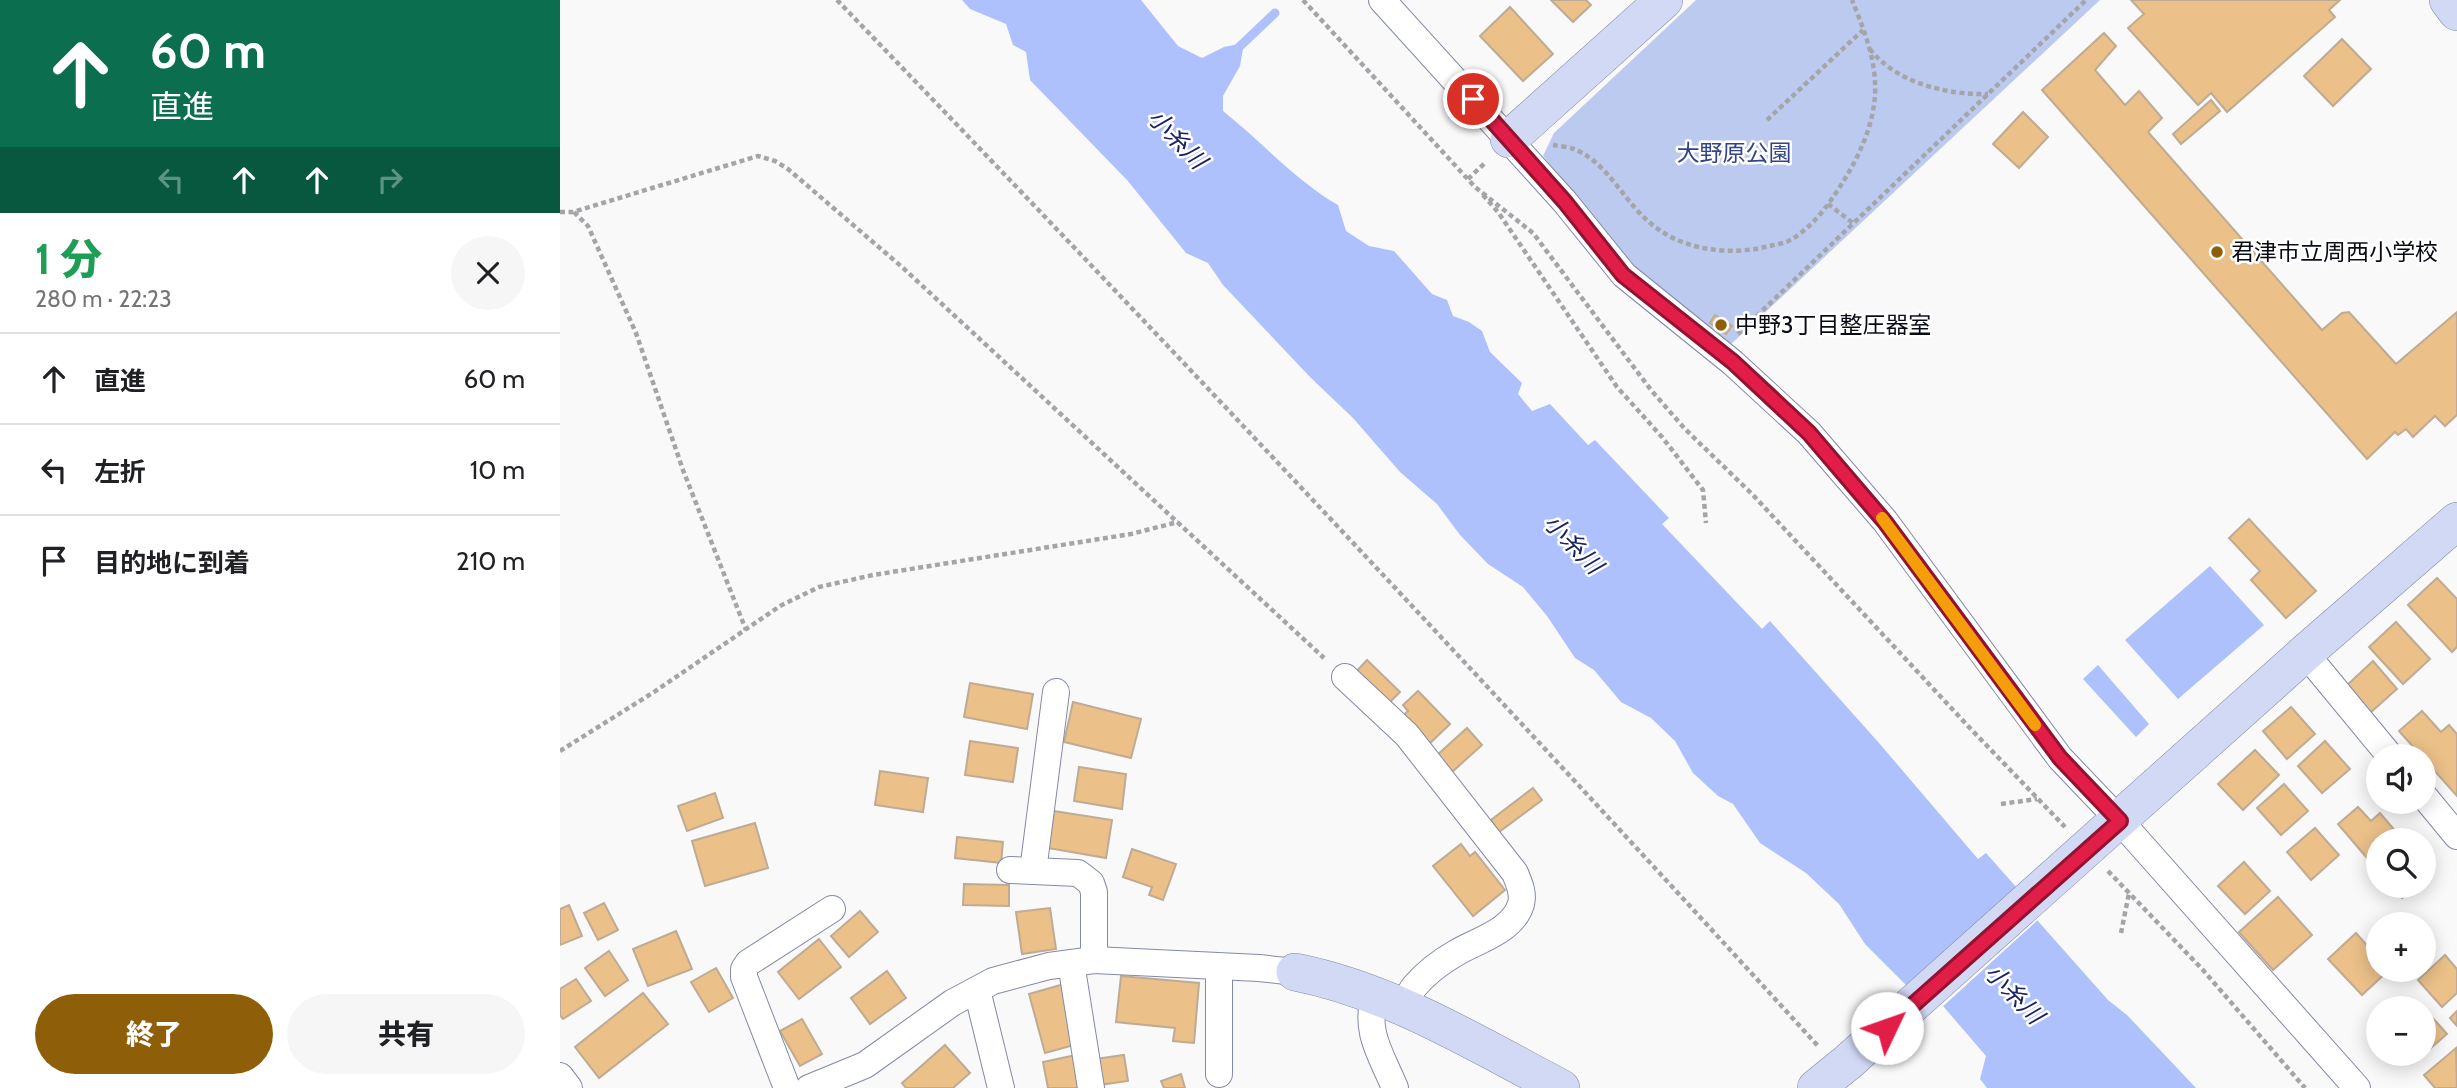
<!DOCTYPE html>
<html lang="ja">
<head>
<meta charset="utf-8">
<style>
  :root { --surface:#fff; --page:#f6f6f6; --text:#202124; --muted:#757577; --line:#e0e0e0; --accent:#8e5e09 }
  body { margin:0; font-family:Cabin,"Noto Sans JP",sans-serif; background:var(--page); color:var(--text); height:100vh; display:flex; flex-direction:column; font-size:26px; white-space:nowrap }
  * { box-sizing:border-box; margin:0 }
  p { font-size:23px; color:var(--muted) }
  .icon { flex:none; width:38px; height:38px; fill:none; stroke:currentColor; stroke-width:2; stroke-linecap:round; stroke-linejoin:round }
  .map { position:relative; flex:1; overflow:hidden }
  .panel { display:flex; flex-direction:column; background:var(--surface); width:560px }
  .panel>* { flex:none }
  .guide { background:#0b6e4f; color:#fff; overflow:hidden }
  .fabs { position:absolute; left:1806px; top:744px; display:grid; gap:14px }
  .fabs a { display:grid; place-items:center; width:70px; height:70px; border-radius:50%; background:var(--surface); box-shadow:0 4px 18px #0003; font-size:35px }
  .pin { position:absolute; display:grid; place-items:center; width:60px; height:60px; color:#fff; margin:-30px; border:4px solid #fff; border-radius:50%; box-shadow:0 2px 7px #0007 }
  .me { position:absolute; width:77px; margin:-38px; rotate:48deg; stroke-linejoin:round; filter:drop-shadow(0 0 5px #0008) }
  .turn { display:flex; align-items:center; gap:24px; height:147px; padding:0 35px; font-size:32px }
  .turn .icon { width:91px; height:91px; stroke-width:2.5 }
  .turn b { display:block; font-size:49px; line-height:60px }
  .lanes { display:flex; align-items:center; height:66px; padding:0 35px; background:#0003; justify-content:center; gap:35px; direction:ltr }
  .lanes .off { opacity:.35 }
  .round { display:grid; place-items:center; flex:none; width:74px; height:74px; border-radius:37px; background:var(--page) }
  .summary { display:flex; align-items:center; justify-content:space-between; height:119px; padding:0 35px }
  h1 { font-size:42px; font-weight:800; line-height:52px; color:#1e9e55 }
  .primary-button { display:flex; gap:14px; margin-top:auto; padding:14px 35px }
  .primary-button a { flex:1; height:80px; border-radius:42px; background:var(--accent); color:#fff; font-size:28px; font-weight:800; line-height:80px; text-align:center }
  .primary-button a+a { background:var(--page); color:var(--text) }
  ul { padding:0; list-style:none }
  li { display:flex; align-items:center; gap:21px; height:91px; padding:0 35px; border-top:2px solid var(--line) }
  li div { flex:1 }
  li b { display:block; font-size:26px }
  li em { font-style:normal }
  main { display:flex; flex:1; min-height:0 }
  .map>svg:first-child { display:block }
</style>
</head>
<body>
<main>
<section class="panel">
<div class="guide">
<div class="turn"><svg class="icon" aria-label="ahead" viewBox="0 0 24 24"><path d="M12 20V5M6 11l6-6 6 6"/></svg><div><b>60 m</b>直進</div></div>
<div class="lanes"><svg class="icon off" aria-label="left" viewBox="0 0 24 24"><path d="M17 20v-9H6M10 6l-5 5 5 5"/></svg><svg class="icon" aria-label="ahead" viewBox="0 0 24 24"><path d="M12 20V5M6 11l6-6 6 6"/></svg><svg class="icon" aria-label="ahead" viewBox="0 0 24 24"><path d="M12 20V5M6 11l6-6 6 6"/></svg><svg class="icon off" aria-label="right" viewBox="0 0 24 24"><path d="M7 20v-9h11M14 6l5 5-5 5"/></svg></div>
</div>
<div class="summary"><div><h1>1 分</h1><p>280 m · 22:23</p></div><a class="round"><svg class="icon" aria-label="close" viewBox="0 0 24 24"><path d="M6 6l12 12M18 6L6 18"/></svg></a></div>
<ul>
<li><svg class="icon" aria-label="ahead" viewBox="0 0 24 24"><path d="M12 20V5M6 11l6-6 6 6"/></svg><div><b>直進</b></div><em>60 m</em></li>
<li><svg class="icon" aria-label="left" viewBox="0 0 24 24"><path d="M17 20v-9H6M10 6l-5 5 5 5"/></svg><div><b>左折</b></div><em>10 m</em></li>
<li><svg class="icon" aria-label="arrive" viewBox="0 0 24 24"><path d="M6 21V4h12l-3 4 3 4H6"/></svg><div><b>目的地に到着</b></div><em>210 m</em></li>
</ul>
<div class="primary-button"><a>終了</a><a>共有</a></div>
</section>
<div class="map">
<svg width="1897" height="1088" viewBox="0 0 1897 1088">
  <rect width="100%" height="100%" fill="#f9f9f9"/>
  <!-- green -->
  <path fill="#bdcaf0" d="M1136,0H1540L1167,348L1071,266L983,156L994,133Z"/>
  <!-- water -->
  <g fill="#aec1fd">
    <path d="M402,0H581L618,46L642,58L664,47L684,43L680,66L663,96V111C702,142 735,180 778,205L786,231L809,246L834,251L872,294L887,300L893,316L909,322L922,331L930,352L962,383L958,394L972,411L990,404L1028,445L1035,440L1109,518L1102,524L1202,629L1210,621L1319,743L1418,859L1426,853L1457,888L1347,986L1305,944L1279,904L1246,873L1200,843L1173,804L1158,796L1133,773L1115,741L1091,718L1061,702L1034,670L1015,658L987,616L963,587L928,564L900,535L877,504L840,472L793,418L751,378L663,285L648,263L626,253L567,180L470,80L466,52L453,45L446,24L410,9Z"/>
    <path d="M1650,566L1704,625L1618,699L1565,640Z"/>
    <path d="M1538,665L1589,724L1576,737L1523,679Z"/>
    <path d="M1477,920L1548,1000L1567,1015L1636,1088H1427L1420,1079L1426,1056L1383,1006Z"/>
  </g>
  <!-- pier -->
  <path fill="#f9f9f9" d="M1477,917L1480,918L1381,1008V1004Z"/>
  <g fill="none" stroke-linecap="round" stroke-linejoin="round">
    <!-- stream -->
    <path stroke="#aec1fd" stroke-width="9" d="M676,50L715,13"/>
  </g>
  <!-- building -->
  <g fill="#ebc089" stroke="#bfab93" stroke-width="2">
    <path d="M991,0H1026L1031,5L1013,22Z"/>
    <path d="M1571,0H1780L1769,10L1775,17L1667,112L1651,93L1638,105L1568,28L1584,14Z"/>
    <path d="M950,7L993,54L963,81L920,36Z"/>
    <path d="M1544,33L1556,46L1535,70L1565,105L1579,91L1602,118L1588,132L1762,330L1782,313L1789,312L1836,364L1897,312V415L1885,426L1875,416L1853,437L1846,429L1838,435L1835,432L1807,459L1482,90Z"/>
    <path d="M1782,39L1811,69L1773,106L1744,76Z"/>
    <path d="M1651,100L1660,111L1621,144L1613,134Z"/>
    <path d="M1463,112L1488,137L1459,168L1433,144Z"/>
    <path d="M1155,315L1172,326L1166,334L1150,323Z"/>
    <path d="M1689,519L1756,591L1726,618L1691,580L1700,571L1669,538Z"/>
    <path d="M1877,578L1897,599V647L1892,652L1848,605Z"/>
    <path d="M1836,622L1870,659L1843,684L1809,647Z"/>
    <path d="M807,660L840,692L824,708L792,676Z"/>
    <path d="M1813,661L1837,689L1810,713L1786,686Z"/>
    <path d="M410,683L473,694L467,729L404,717Z"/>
    <path d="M858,691L890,724L865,748L838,720L848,711L843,705Z"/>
    <path d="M513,702L581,719L571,758L504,742Z"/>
    <path d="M1731,707L1755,734L1727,759L1703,731Z"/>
    <path d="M1862,711L1881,732L1889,725L1897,734V796L1839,731Z"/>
    <path d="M907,728L922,745L891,773L876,756Z"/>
    <path d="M410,741L458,748L453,782L405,775Z"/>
    <path d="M1765,741L1790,769L1762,793L1738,766Z"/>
    <path d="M1695,750L1719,775L1683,810L1658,784Z"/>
    <path d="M519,767L566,774L562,809L514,801Z"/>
    <path d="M320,771L368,778L363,812L315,805Z"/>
    <path d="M1724,784L1748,811L1721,835L1697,808Z"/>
    <path d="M973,788L982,800L939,832L931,820Z"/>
    <path d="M155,793L163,818L127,831L118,806Z"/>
    <path d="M1798,807L1811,821L1820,813L1837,833L1829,840H1818V849L1807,858L1778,824Z"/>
    <path d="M494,811L552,820L546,858L488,848Z"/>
    <path d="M195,823L208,868L145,886L132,841Z"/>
    <path d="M1755,828L1779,855L1751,880L1727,852Z"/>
    <path d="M397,837L443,842L441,863L395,858Z"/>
    <path d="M901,844L910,856L915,852L945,890L913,916L873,866Z"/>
    <path d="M572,849L616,864L603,900L589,895L592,887L563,877Z"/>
    <path d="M1684,862L1710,891L1685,914L1658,886Z"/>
    <path d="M404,884L449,885V906L403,905Z"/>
    <path d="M1831,886H1856L1842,898Z"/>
    <path d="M1718,897L1752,935L1713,970L1679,932Z"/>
    <path d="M44,903L58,930L38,940L24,913Z"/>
    <path d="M9,905L22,936L0,945V909Z"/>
    <path d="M490,908L496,949L462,954L456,912Z"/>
    <path d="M300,911L318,932L289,957L271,936Z"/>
    <path d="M116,931L132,969L88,986L73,949Z"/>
    <path d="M1796,933L1818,958V970H1829L1802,995L1768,959Z"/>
    <path d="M259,939L281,967L239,999L218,972Z"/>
    <path d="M49,951L68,980L45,996L25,968Z"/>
    <path d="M1885,955L1897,969V993L1882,1007L1858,980Z"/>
    <path d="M156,968L173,998L149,1012L131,982Z"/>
    <path d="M327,971L346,998L310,1024L291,998Z"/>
    <path d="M561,976L639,983L634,1043L613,1041L615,1028L556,1022Z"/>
    <path d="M16,979L31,1001L3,1019L0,1015V989Z"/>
    <path d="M504,984L521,1043L485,1053L469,994Z"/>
    <path d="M83,993L108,1024L39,1078L15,1047Z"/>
    <path d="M1843,1001L1850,1008H1834Z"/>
    <path d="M1864,1008L1887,1034L1864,1054H1863Z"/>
    <path d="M1897,1011V1026L1890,1018Z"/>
    <path d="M242,1019L262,1054L240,1066L220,1031Z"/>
    <path d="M385,1045L410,1073L393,1088H346L342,1083Z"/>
    <path d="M1896,1048L1897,1088H1875L1864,1075Z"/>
    <path d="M516,1055L522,1088H488L483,1062Z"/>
    <path d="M564,1055L568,1081L539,1085L535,1059Z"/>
    <path d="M621,1074L625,1088H604L601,1081Z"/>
  </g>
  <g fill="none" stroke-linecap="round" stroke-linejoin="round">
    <!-- street casing -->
    <g stroke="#828aa5" stroke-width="28">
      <g id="street">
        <path d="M822,0L1005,202L1064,275L1173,363L1249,433L1325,521L1500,758L1560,821L1797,1088"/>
        <path d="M1745,653L1830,756"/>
        <path d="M785,677L847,735L955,873C959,883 964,893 961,904C953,931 918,940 896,953C882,961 865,974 854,987C849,993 848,1000 845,1007"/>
        <path d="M1864,796L1897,836"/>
        <path d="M450,870L518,873L531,883L534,892V960"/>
        <path d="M473,871L496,692"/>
        <path d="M511,963L531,1088"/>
        <path d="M659,967V1074"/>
        <path d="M417,990L441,1088"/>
        <path d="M814,994C805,1034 820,1052 835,1088"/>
        <path d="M0,1076L9,1088"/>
        <path d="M227,1088L184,977V969L188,963L272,909"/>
        <path d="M249,1088L305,1065L392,1003L433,981L489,966L534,960L699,968L735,972"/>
      </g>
    </g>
    <!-- secondary casing -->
    <g stroke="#828aa5" stroke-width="38">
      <g id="secondary">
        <path d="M1888,0L1897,12"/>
        <path d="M949,139L1104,0"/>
        <path d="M735,972C831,991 915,1043 1001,1088"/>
        <path d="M1256,1088L1288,1062L1745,653L1897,521"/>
      </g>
    </g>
    <!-- path -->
    <g stroke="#a3a5a8" stroke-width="4.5" stroke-dasharray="5 3.5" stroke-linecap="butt">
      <path d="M277,0C609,344 936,693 1258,1046"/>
      <path d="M743,0L915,187L973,233L1091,390L1125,429L1192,494L1408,726L1505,827"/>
      <path d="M1310,49C1336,83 1387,95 1428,94"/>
      <path d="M1207,120L1303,30"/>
      <path d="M993,145C999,146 1008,147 1014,149C1047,162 1063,200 1089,222C1122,251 1169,256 1210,246C1216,244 1224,244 1230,240C1254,227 1272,200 1286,177C1303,149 1317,115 1315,82C1314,54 1302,25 1292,0"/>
      <path d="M908,179L926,162"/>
      <path d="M923,195L938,212L1057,387L1102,437L1143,490L1146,523"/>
      <path d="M1268,204L1293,223"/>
      <path d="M0,212H13L198,156L215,161L228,169L342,267L764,658"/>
      <path d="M14,212L28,226L76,333L123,470L186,630"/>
      <path d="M1178,334L1526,0"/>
      <path d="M0,751L94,692L220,606L259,587L313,575L571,534L618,522"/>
      <path d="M1441,804L1477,799"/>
      <path d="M1548,871L1643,970L1745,1088"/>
      <path d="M1561,933L1569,893"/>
    </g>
    <!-- street -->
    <use href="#street" stroke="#fff" stroke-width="26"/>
    <!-- secondary -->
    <use href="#secondary" stroke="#d2d9f5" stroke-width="37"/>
  </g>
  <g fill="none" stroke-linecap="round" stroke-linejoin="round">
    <!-- route casing -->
    <g stroke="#92132f" stroke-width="18">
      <path id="route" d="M913,99L1005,202L1063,275L1173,362L1249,433L1325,522L1500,758L1560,821L1327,1028"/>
    </g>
    <!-- route -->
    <use href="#route" stroke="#e11d48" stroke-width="12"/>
    <!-- slow -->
    <path stroke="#f59e0b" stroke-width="12" d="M1322,518L1475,725"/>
  </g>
  <!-- markers -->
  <g fill="#8e5e09" stroke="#fff" stroke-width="2.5">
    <circle cx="1657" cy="252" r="7"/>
    <circle cx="1161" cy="325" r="7"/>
  </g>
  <g text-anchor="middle" stroke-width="5" stroke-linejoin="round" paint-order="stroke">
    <!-- park labels -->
    <g font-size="23" fill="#344389" stroke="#fff">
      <text x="1174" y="161">大野原公園</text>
    </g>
    <!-- poi labels -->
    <g font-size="23" fill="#080b14" stroke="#fff" text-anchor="start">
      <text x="1671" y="260">君津市立周西小学校</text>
      <text x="1175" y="333">中野3丁目整圧器室</text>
    </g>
    <!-- water labels -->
    <g font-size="24" font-style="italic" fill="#192265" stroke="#fff">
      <text transform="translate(617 139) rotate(46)" y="8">小糸川</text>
      <text transform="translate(1013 544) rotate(46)" y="8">小糸川</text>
      <text transform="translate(1454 994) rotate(46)" y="8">小糸川</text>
    </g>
  </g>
</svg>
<div class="fabs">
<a><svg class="icon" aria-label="sound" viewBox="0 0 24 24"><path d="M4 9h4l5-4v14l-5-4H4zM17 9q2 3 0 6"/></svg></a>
<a><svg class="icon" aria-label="search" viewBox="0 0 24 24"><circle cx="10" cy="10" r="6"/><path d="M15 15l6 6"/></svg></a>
<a>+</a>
<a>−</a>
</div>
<div class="pin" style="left:913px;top:99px;background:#d93025"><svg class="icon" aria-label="arrive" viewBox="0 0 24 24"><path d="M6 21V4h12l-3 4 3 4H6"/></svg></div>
<svg class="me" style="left:1327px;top:1028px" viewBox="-20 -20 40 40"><circle r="19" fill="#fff"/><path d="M0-13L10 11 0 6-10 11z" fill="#e11d48"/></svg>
</div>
</main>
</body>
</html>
